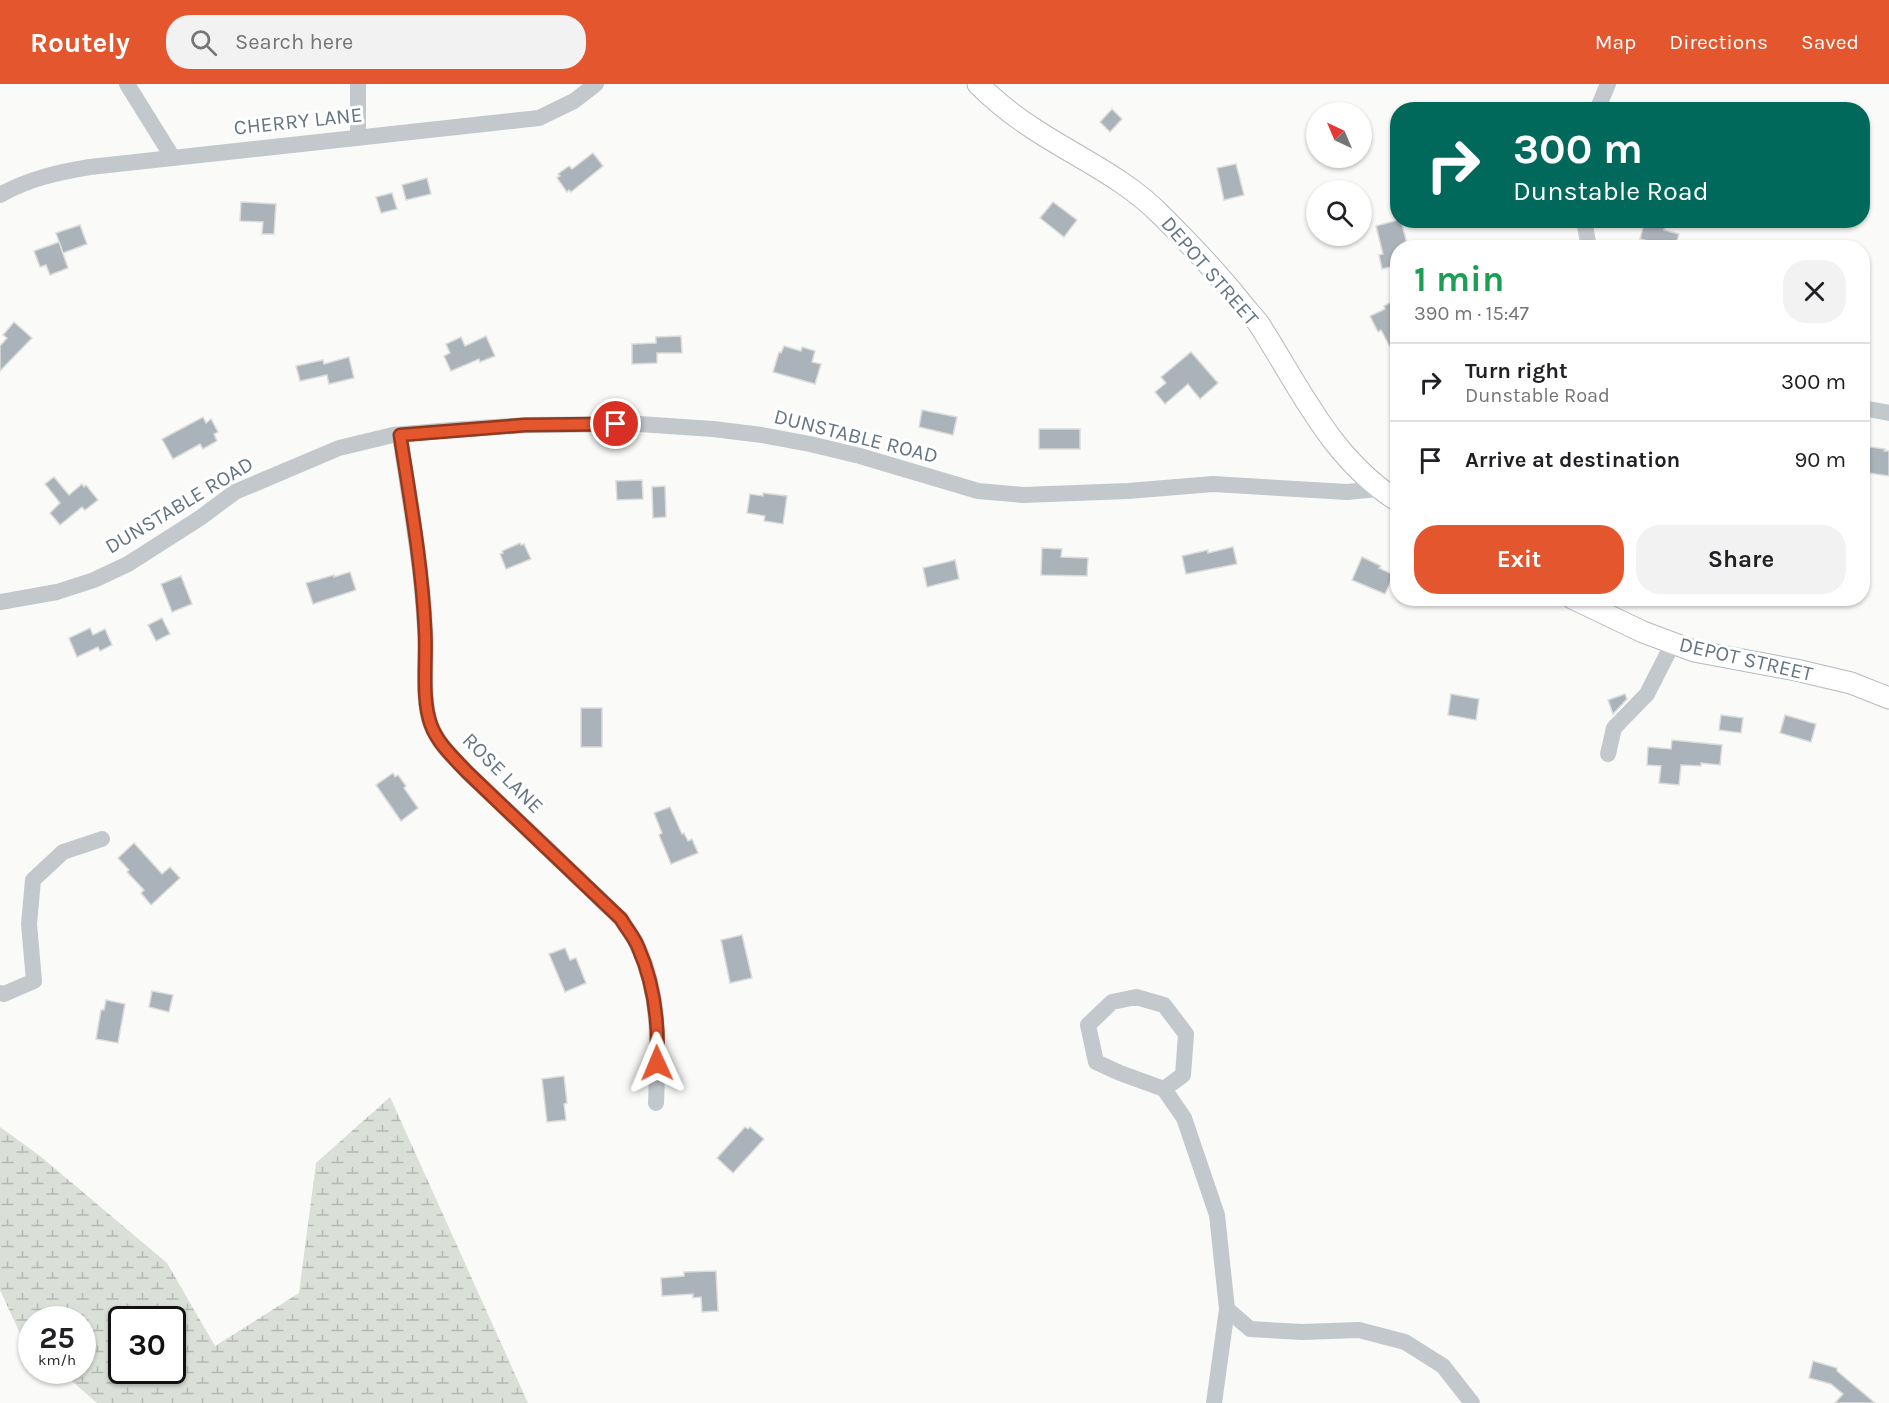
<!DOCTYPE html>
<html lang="en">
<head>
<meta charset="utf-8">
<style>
  :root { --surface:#fff; --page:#f2f2f2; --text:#202124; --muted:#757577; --line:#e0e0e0; --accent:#e4572e }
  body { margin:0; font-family:Karla,sans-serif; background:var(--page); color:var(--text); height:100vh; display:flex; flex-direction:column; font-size:22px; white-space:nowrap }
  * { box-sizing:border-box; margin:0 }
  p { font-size:20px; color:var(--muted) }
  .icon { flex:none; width:33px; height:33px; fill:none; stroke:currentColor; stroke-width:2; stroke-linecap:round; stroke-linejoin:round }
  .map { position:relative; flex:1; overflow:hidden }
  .side { position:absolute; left:1390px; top:156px; width:480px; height:366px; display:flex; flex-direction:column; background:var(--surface); border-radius:24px; box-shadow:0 2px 4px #0004 }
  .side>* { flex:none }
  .hud { position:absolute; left:1390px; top:18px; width:480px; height:126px; border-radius:24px; box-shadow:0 2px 4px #0004; background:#00695c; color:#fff; overflow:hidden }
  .needle { width:39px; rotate:316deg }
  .tools { position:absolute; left:1306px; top:18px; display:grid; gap:12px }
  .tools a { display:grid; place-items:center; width:66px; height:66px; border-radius:50%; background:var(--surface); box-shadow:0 2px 4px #0004; font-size:30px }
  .speed { position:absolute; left:18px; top:1222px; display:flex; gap:12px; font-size:30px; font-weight:700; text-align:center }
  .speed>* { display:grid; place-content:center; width:78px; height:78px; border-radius:50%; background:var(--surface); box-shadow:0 2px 4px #0004; line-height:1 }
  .speed small { font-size:15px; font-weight:400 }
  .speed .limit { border:3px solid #111; border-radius:9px; background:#fff; color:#111 }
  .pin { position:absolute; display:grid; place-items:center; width:51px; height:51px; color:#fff; margin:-26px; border:3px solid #fff; border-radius:50%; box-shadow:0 2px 6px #0007 }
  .me { position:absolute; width:66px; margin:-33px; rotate:359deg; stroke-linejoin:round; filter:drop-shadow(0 0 4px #0008) }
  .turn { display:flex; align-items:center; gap:21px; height:126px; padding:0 24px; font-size:27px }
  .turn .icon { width:78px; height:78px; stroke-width:2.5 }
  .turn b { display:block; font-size:42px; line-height:51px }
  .round { display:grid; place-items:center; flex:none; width:63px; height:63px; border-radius:24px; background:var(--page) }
  .overview { display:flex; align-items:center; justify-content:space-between; height:102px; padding:0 24px }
  h1 { font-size:36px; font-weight:700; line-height:45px; color:#1e9e55 }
  .cta { display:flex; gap:12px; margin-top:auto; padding:12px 24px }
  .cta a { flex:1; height:69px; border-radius:24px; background:var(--accent); color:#fff; font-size:24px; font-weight:700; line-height:69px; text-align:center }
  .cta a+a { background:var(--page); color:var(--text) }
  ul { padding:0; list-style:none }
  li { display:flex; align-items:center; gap:18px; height:78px; padding:0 24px; border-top:2px solid var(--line) }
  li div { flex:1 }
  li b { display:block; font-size:22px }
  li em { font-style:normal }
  header { display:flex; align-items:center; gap:36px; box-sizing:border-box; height:84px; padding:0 30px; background:var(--accent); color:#fff }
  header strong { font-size:28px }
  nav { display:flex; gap:33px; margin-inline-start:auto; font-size:21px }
  .search { width:420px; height:54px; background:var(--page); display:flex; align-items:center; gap:15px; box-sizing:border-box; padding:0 21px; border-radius:24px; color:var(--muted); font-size:22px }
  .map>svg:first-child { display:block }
</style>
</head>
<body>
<header>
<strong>Routely</strong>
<div class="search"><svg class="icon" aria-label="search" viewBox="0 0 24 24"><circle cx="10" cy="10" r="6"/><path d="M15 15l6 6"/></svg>Search here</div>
<nav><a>Map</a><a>Directions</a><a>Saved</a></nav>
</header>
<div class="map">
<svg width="1889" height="1319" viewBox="0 0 1889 1319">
  <defs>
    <pattern id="wetland-marsh" width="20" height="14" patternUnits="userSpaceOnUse" patternTransform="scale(1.5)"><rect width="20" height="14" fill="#dadfd7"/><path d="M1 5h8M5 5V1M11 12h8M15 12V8" fill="none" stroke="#b4b9b4"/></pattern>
  </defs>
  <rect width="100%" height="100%" fill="#fafaf8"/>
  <!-- wetland -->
  <path fill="url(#wetland-marsh)" fill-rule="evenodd" d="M390,1013L528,1319H97L60,1287H82V1236H32L31,1263L22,1254L0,1206V1043L40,1072L167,1179L215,1262L299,1209L316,1079ZM122,1236H172V1287H122Z"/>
  <!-- building -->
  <g fill="#aab3b9" stroke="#dcdcda" stroke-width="1.5">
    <path d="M1112,25L1122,35L1110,48L1100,38Z"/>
    <path d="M593,69L603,82L571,108L569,106L567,108L557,94L560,92L558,90L569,82L572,85Z"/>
    <path d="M1236,80L1244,111L1224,116L1217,84Z"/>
    <path d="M427,94L431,110L406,116L402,101Z"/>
    <path d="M392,109L397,125L381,129L376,113Z"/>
    <path d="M241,118L276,120L274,150H262L263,138L240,137Z"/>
    <path d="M1053,118L1077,136L1064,153L1040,134Z"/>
    <path d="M1398,136H1401L1408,164H1398V181L1382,185L1379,171L1383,170L1376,142Z"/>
    <path d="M1645,136H1667L1664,146L1679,150L1675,164L1640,155Z"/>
    <path d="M80,141L87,160L63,169L56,149Z"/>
    <path d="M59,158L68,184L50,191L46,181L40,183L34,167Z"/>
    <path d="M1398,214V278L1381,246L1378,248L1370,232L1385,225L1384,222Z"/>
    <path d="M14,238L32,254L0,287V262L7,254L3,251Z"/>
    <path d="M486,252L495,272L480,278L479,275L451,287L444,272L450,269L446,260L461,253L465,262Z"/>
    <path d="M681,252L682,269H657V279L632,280V260L656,259V253Z"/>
    <path d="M784,262L801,267L802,263L815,267L812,278L821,280L815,300L773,288L779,268L781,269Z"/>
    <path d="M1191,268L1218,299L1200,315L1188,300L1165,320L1155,308L1166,299L1161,293Z"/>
    <path d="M349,273L354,294L329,300L327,291L300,297L296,282L323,276L324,280Z"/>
    <path d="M922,326L957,333L953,351L919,343Z"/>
    <path d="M203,333L206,339L211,335L218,348L214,350L217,357L203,365L200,360L173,375L162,355Z"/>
    <rect x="1039" y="345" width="41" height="20"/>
    <path d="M1863,362L1885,365L1884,367H1889V392L1863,388Z"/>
    <path d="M54,393L69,411L82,400L84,403L86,401L98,416L85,426L82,423L60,441L50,429L60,419L45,400Z"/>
    <path d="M642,396L643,415L617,416L616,397Z"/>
    <path d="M665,402L666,433L653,434L652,403Z"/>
    <path d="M763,409L787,412L783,440L764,437L765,432L747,429L750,410L763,412Z"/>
    <path d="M520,459L521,461L524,460L531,475L506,485L500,470L503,469L502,467Z"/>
    <path d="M1233,463L1237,480L1186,490L1182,472L1208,466V469Z"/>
    <path d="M1042,464L1062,465L1061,473L1088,474L1087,492L1041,491Z"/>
    <path d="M1362,473L1381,482L1379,484L1394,491L1385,510L1352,496Z"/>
    <path d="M955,476L959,495L927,503L923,484Z"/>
    <path d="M350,488L356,506L313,520L306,499L334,491V493Z"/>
    <path d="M181,492L192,520L172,528L161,500Z"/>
    <path d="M162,534L170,550L156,557L148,541Z"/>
    <path d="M90,544L93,551L105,545L112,561L100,567L98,563L77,573L69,554Z"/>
    <path d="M1451,610L1479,615L1476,636L1448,631Z"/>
    <path d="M1625,610L1627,615L1613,630L1608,616Z"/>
    <rect x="581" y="624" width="21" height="39"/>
    <path d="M1721,631L1743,634L1741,649L1719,646Z"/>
    <path d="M1785,631L1816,640L1811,658L1780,649Z"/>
    <path d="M1672,656L1722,661L1720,681L1701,679V682L1681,681L1679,701L1659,699L1661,682L1647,681L1648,663L1671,665Z"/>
    <path d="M393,689L395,693L398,691L406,702L404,704L418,724L401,737L376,701Z"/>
    <path d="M670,723L682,750L684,749L688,757L692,755L698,769L671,780L659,751L662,749L654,729Z"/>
    <path d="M134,759L162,790L170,783L180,794L151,821L141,809L144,806L127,788L129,786L118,774Z"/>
    <path d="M742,851L752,894L730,899L721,856Z"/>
    <path d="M565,864L570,876L576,874L586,899L565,908L549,870Z"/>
    <path d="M152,907L173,911L169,928L149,923Z"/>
    <path d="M106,916L125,920L118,959L96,955L101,926H104Z"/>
    <path d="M564,992L567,1019L564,1020L566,1036L547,1038L542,995Z"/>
    <path d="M745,1043L748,1045L750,1043L764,1055L733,1089L717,1074Z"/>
    <path d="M716,1187L718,1227L702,1228L701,1213L693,1214V1210L662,1212L661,1194L684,1192V1188Z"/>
    <path d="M1813,1277L1837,1284V1287L1875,1319H1835L1843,1310L1831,1300L1809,1294Z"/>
  </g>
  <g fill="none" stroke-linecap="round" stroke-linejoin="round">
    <!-- major casing -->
    <g stroke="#b5babe" stroke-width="23">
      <g id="major">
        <path d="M978,0C995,17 1014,32 1034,45C1078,74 1125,94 1162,132C1189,159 1215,186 1239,216C1245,224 1253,232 1259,240C1300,304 1331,375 1398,417"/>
        <path d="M1572,514L1643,548L1694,567L1796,586L1851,599L1889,614"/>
      </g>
    </g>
    <!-- minor -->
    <g stroke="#c3c8cc" stroke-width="16">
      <path d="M127,0L173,74"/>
      <path d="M358,0V53"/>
      <path d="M1597,26L1608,0"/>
      <path d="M0,111C28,95 59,88 90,83L539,34L574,17L596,0"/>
      <path d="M1584,136L1589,164"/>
      <path d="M1863,324L1889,329"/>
      <path d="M400,351C409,415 422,480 425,546C427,575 421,614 431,641C438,660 454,674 467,688L621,835C626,844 634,853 638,863C661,912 658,966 656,1019"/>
      <path d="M0,518L57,508L94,496L128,480L200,434L235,408L339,364L393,351L451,346L525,341L639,340L713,345L762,351L810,360L860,372L978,407L1023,411L1128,407L1213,400L1347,408L1378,405"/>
      <path d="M1608,670L1614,644L1647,610L1673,559"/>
      <path d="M0,909L4,910L34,897L29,840L33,796L63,768L102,755"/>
      <path d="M1164,1005L1183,991L1186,950L1164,921L1136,913L1112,918L1088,941L1096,978L1120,989L1164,1005L1184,1034L1217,1131L1227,1225L1214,1319"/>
      <path d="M1227,1225L1250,1245L1302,1248L1359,1246L1405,1258L1443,1282L1472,1319"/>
    </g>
    <!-- major -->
    <use href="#major" stroke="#fff" stroke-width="21"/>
  </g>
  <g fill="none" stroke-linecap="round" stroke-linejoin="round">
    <!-- route casing -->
    <g stroke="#94391e" stroke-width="15">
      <path id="route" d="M616,340L525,341L400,351C410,415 422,480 425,546C427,575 421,614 431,641C438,660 454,674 467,688L621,835C626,844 634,853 638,863C654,899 659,940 657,979"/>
    </g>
    <!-- route -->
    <use href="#route" stroke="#e4572e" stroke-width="10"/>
  </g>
  <g text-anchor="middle" stroke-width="6" stroke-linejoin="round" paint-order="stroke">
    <!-- street labels -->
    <g font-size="21" fill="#657683" stroke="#fff">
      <text transform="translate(298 37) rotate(-6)" y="7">CHERRY LANE</text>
      <text transform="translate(1210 187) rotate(49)" y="7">DEPOT STREET</text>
      <text transform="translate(856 352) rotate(14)" y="7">DUNSTABLE ROAD</text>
      <text transform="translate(179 421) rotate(-31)" y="7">DUNSTABLE ROAD</text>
      <text transform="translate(1746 575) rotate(13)" y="7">DEPOT STREET</text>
      <text transform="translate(503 689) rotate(45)" y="7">ROSE LANE</text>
    </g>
  </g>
</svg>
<div class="tools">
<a><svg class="needle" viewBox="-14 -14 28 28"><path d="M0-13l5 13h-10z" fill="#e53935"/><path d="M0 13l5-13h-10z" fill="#757577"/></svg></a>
<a><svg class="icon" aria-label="search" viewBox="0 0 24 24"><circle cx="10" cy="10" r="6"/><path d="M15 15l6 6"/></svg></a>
</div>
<div class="speed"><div>25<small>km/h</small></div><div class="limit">30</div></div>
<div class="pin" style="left:616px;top:340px;background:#d93025"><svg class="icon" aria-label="arrive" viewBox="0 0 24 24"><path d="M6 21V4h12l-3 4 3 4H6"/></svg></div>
<svg class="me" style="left:657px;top:979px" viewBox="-20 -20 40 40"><path d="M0-17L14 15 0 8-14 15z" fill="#e4572e" stroke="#fff" stroke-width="4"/></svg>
<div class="hud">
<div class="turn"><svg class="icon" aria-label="right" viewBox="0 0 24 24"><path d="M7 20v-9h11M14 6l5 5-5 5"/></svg><div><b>300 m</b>Dunstable Road</div></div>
</div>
<section class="side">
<div class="overview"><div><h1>1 min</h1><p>390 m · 15:47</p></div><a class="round"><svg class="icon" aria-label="close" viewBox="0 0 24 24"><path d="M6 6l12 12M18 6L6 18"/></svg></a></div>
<ul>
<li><svg class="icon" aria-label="right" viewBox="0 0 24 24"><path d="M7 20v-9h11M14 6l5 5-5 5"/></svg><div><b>Turn right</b><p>Dunstable Road</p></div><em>300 m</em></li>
<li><svg class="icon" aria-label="arrive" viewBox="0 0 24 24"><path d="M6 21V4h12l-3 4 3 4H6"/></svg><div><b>Arrive at destination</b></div><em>90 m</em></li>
</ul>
<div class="cta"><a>Exit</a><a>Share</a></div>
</section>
</div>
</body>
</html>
